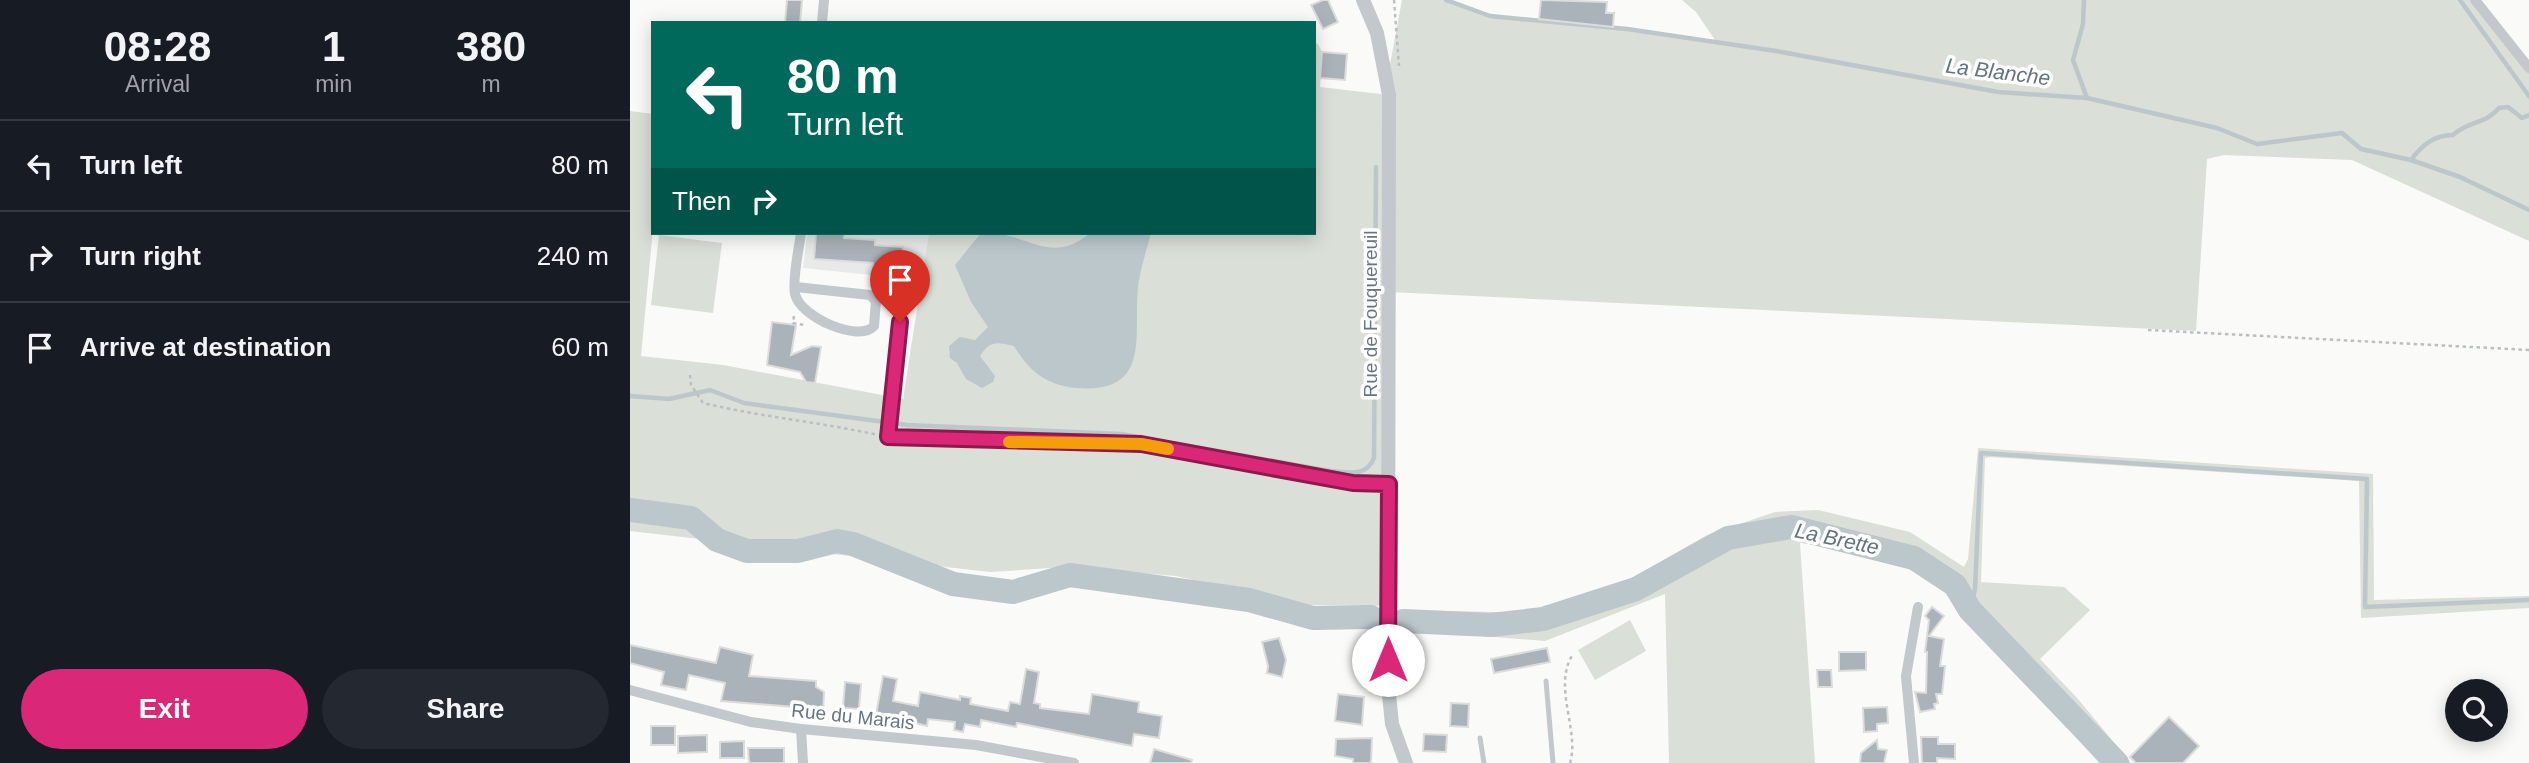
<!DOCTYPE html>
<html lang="en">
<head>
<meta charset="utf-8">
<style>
  :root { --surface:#171b24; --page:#242831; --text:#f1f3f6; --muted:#9ea1a6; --line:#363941; --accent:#db2777 }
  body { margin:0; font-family:Arial,sans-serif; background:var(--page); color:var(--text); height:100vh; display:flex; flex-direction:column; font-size:26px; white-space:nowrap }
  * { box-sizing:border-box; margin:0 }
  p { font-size:23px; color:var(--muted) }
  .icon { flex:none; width:38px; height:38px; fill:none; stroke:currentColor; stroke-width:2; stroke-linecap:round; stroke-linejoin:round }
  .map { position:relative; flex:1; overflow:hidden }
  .panel { display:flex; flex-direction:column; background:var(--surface); width:630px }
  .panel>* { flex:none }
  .hud { position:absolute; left:21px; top:21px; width:665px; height:214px; border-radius:0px; box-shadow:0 4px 18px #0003; background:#00695c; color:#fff; overflow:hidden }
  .buttons { position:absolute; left:1815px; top:679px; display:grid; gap:14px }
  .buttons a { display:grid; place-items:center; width:63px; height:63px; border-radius:50%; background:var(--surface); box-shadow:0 4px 18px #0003; font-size:35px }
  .pin { position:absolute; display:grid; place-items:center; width:60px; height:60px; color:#fff; margin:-72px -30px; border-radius:50% 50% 50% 0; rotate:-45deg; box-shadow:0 0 7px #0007 }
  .pin .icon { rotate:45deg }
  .me { position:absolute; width:77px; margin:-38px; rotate:0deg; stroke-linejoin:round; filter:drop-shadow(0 0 5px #0008) }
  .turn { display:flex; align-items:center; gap:24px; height:147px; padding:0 21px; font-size:32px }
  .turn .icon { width:91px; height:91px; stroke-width:2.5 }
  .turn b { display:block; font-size:49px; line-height:60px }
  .then { display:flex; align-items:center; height:66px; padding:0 21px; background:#0003; gap:14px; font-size:26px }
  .eta { display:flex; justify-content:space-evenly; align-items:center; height:119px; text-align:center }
  .eta b { font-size:42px; font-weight:800; line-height:49px }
  .button { display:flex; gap:14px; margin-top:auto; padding:14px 21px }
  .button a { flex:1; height:80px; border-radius:42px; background:var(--accent); color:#fff; font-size:28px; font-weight:800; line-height:80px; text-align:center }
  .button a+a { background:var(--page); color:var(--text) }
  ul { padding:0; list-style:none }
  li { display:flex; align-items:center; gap:21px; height:91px; padding:0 21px; border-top:2px solid var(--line) }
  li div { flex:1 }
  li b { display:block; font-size:26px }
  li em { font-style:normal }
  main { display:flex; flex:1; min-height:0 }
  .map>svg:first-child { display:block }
</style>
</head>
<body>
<main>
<section class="panel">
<div class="eta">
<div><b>08:28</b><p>Arrival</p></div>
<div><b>1</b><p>min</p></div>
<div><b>380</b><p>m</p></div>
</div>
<ul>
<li><svg class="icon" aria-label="left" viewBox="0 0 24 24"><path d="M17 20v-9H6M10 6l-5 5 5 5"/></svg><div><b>Turn left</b></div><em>80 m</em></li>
<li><svg class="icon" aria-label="right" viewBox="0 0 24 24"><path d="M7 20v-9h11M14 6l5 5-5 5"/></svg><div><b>Turn right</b></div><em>240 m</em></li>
<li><svg class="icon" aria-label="arrive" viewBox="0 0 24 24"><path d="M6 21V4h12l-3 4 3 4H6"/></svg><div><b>Arrive at destination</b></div><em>60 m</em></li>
</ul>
<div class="button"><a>Exit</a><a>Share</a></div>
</section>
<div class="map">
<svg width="1899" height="763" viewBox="0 0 1899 763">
  <rect width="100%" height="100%" fill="#fafaf8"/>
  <!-- built -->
  <path fill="#e8e9e9" d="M177,233H299L292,278L278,288L256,290L261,277L173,268Z"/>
  <!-- green -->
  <g fill="#dadfd7">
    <path d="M772,0H816L860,16L990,28L1087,43L1066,12L1052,0H1845L1899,68V241L1722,160L1594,155L1577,159L1566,331L760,292L758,606L672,605L546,576L435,567L360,572L0,531V111L23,114V229L11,356L93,365L273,399L299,233H684V43L688,44L692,52L690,87L759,95L758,75Z"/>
    <path d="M29,235L92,243L83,313L21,305Z"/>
    <path d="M1348,448L1743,474L1744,600L1899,596V608L1731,618L1729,481L1360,457L1355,458L1351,582L1434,587L1460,610L1410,659L1448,699L1501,763H1469L1433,723L1422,704L1325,599L1295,574L1264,562L1208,547L1170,543L1185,763H1039L1035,594L915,641L774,630L775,610L907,613L997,581L1077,535L1145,512L1188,510L1280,532L1334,567L1338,559Z"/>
    <path d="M1000,620L1016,651L965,680L948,650Z"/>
  </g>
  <!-- water -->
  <path fill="#bbc7cb" d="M351,233C394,229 419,268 460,233H521C517,248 512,264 509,280C501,329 526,394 447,388C416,385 400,372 384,346C367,342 360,340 350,356L365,376L363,382L352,388L336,379L327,363L320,358L319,346L330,337L345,340L358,327L341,302L325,265Z"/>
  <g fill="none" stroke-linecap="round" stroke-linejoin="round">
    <!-- stream -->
    <g stroke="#bbc7cb" stroke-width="4.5">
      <path d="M816,0L860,16L997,29L1146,51L1368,92L1457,98L1587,128L1627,144L1712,133L1731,149L1781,160L1830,177L1899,210"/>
      <path d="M1454,0L1453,24L1443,60L1457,98"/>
      <path d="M1830,0L1899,96"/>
      <path d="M1781,160C1792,145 1804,135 1823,135C1838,121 1856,124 1869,108L1878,107L1892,118L1899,115"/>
      <path d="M0,396L39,399L80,390L114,403L277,425L491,434L700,471C717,472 736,478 744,458L746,167"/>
      <path d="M1340,610L1345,589L1351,453L1737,479L1735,607L1899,600"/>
    </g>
    <!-- river -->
    <g stroke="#bbc7cb" stroke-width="24">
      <path d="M0,510L61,518L87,540L117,551H168L207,541L223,544L323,584L383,592L440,575L619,600L683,618L741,617"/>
      <path d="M773,621L861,625L913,619L1006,589L1098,538L1161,527L1284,558L1325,585L1340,610L1487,763"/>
    </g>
  </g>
  <!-- building -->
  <g fill="#aab3b9" stroke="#dcdcda" stroke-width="2">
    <path d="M157,0H172L170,23H155Z"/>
    <path d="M693,0H698L708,22L693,29L681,5Z"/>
    <path d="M911,0L977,2L976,13H984L983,27L909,19Z"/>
    <path d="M692,52L717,54L715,80L690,78Z"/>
    <path d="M186,233H215L214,238L245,240V245L273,247L271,271L243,269V263L184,259Z"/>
    <path d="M142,322L166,325L161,355L182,346L191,347L185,383L176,382L170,372L137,365Z"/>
    <path d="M1302,607L1314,616L1299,636L1314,639L1310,666H1315L1312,694H1306L1308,703L1304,704L1305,709L1290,712L1285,692L1296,693L1297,652H1295L1299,620L1295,616Z"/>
    <path d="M649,638L656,660L652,677L637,673L638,666L632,642Z"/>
    <path d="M0,645L86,663L90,647L123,655L119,676L186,681V687L194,692L193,714L164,710V707L91,701L95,683L59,675L56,690L31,685L34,672L0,663Z"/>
    <path d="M917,648L920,662L864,673L861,659Z"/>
    <path d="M1209,652H1236V670L1209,671Z"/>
    <path d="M396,669L409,672L404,703L410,704V708L459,714L462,694L509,702L508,712L532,716L529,738L504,734L502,746L387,723L386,727L351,720L350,727L335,724L333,732L324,730L325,722L298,719L297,726L260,717L259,723L245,720L253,676L267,679L263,701L288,706L290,692L330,700V696L341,698L340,704L378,711L380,702L390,704Z"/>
    <path d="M1187,670H1201L1202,687H1188Z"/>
    <path d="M215,682L231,684L229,709L213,708Z"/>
    <path d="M708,694L734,697L732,725L705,721Z"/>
    <path d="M821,703L839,704L838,727L820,726Z"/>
    <path d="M1257,707L1258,723L1247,724V731L1234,732L1233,708Z"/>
    <path d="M1539,717L1569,746L1553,763H1506L1500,757Z"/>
    <rect x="21" y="726" width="24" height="19"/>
    <path d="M794,734L817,735L816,752L793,751Z"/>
    <path d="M77,735V752L48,753V736Z"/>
    <path d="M1291,737H1308V744H1325V759L1307,758V763H1292Z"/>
    <path d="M742,738L741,763H723V759L705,756L706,739Z"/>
    <path d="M1247,740L1248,749L1257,750L1254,763H1230L1231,753Z"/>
    <path d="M114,741V758H90V742Z"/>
    <path d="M118,748H154V763H119Z"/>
    <path d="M524,749L562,760L561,763H520Z"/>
  </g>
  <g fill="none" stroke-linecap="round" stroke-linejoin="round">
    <!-- path -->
    <g stroke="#bbbfc2" stroke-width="2.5" stroke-dasharray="3.5 3.5" stroke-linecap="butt">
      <path d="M764,0L769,66"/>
      <path d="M164,316L163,323L174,325"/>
      <path d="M1518,330L1899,350"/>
      <path d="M60,375L61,385L73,403C131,417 190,422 248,435"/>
      <path d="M940,763C950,730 922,687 943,654"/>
    </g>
    <!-- service -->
    <g stroke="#c3c8cc" stroke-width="5">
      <path d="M273,298L258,437L511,444L723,483L755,484"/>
      <path d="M916,681L923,763"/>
      <path d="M850,738L854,763"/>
    </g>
    <!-- minor -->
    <g stroke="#c3c8cc" stroke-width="10">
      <path d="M1845,0L1899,68"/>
      <path d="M192,23L194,0"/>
      <path d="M166,287L240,295L246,301L244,326C229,343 170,317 165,294C162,280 169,248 171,233"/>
      <path d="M0,690L121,722L171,729L346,745L444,763"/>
      <path d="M171,729L173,763"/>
      <path d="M1284,763L1276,676L1288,607"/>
    </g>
    <!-- tertiary -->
    <path stroke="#c3c8cc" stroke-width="14" d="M733,0L747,33L759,95L758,685L762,724L776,763"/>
  </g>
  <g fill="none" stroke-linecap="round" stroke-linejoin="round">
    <!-- route casing -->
    <g stroke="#8e194d" stroke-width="18">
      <path id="route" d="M270,322L258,437L511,444L723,483L759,484L758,660"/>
    </g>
    <!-- route -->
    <use href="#route" stroke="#db2777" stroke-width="12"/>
    <!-- slow -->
    <path stroke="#f59e0b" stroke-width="12" d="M379,442L511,444L538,449"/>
  </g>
  <g text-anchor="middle" stroke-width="7" stroke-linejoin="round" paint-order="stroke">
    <!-- street labels -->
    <g font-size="19" fill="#657683" stroke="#fff">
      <text transform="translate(740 314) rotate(-90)" y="7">Rue de Fouquereuil</text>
      <text transform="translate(223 716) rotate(6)" y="7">Rue du Marais</text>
    </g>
    <!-- water labels -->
    <g font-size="21" font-style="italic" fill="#60757c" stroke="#fff">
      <text transform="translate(1368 72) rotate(7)" y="7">La Blanche</text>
      <text transform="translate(1207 539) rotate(12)" y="7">La Brette</text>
    </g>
  </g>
</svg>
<div class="buttons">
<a><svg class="icon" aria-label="search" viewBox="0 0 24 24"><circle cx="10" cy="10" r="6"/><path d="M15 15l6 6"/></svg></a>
</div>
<div class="pin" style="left:270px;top:322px;background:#d93025"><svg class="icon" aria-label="arrive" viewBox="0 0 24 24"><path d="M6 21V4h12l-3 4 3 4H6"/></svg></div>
<svg class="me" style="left:758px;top:660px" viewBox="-20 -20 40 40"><circle r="19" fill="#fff"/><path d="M0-13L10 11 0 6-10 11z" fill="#db2777"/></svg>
<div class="hud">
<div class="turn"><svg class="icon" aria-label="left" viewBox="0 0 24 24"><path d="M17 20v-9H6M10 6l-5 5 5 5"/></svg><div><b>80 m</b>Turn left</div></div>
<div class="then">Then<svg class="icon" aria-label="right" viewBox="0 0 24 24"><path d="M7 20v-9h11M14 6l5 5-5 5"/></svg></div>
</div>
</div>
</main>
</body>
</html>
